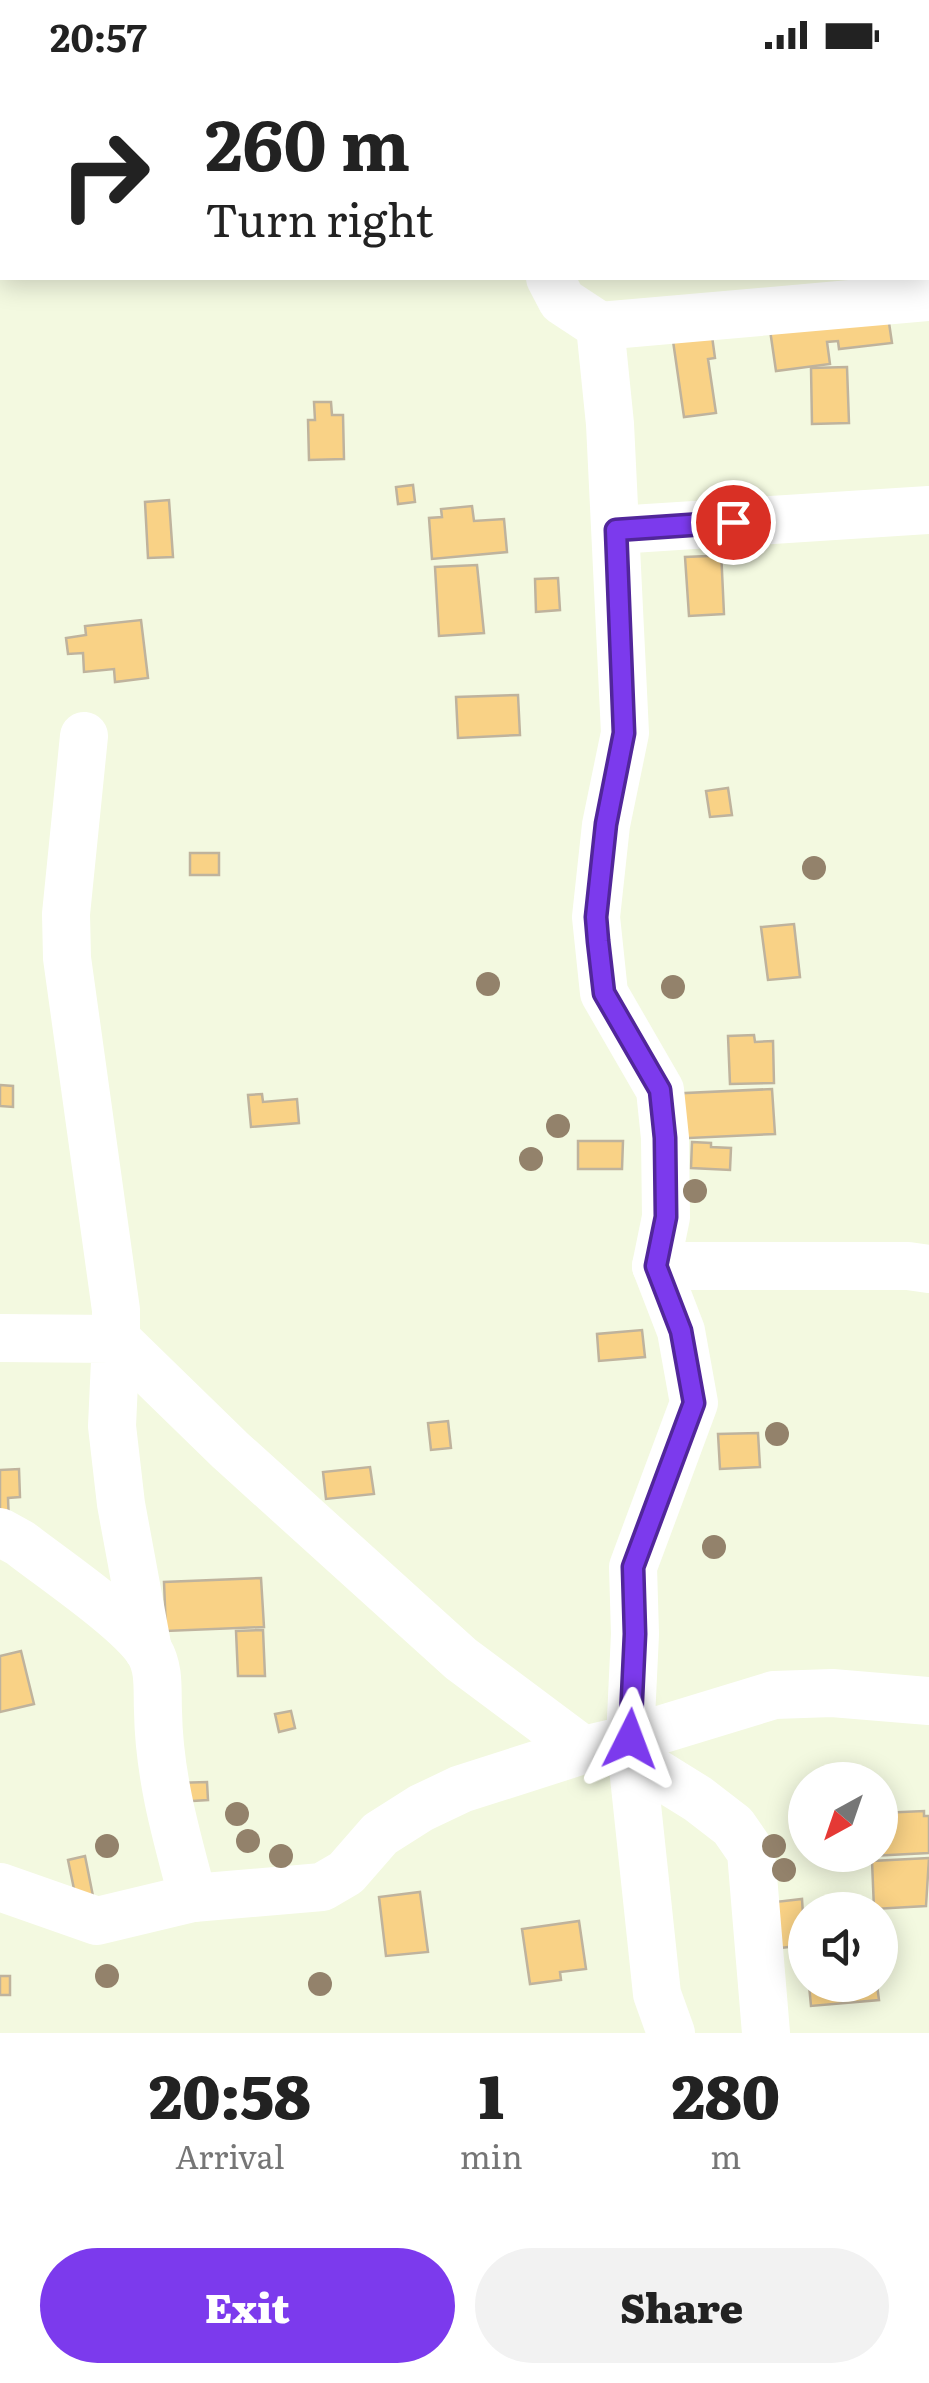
<!DOCTYPE html>
<html lang="en">
<head>
<meta charset="utf-8">
<style>
  :root { --surface:#fff; --page:#f2f2f2; --text:#222; --muted:#767676; --accent:#7c3aed }
  body { margin:0; font-family:Literata,serif; background:var(--page); color:var(--text); height:100vh; display:flex; flex-direction:column; font-size:38px; white-space:nowrap }
  * { box-sizing:border-box; margin:0 }
  p { font-size:32px; color:var(--muted) }
  .icon { flex:none; width:55px; height:55px; fill:none; stroke:currentColor; stroke-width:2; stroke-linecap:round; stroke-linejoin:round }
  .map { position:relative; height:1963px; overflow:hidden }
  .details { display:flex; flex-direction:column; background:var(--surface); flex:1 }
  .details>* { flex:none }
  .banner { position:absolute; left:0px; top:0px; width:930px; height:210px; box-shadow:0 5px 25px #0003; background:#fff; color:var(--text); overflow:hidden }
  .needle { width:65px; rotate:220deg }
  .tools { position:absolute; left:788px; top:1692px; display:grid; gap:20px }
  .tools a { display:grid; place-items:center; width:110px; height:110px; border-radius:50%; background:var(--surface); box-shadow:0 5px 25px #0003; font-size:50px }
  .pin { position:absolute; display:grid; place-items:center; width:85px; height:85px; color:#fff; margin:-42px; border:5px solid #fff; border-radius:50%; box-shadow:0 2px 10px #0007 }
  .me { position:absolute; width:110px; margin:-55px; rotate:3deg; stroke-linejoin:round; filter:drop-shadow(0 0 8px #0008) }
  .turn { display:flex; align-items:center; gap:35px; height:210px; padding:0 40px; font-size:45px }
  .turn .icon { width:130px; height:130px; stroke-width:2.5 }
  .turn b { display:block; font-size:70px; line-height:85px }
  .eta { display:flex; justify-content:space-evenly; align-items:center; height:170px; text-align:center }
  .eta b { font-size:60px; font-weight:800; line-height:70px }
  .action { display:flex; gap:20px; margin-top:auto; padding:20px 40px }
  .action a { flex:1; height:115px; border-radius:60px; background:var(--accent); color:#fff; font-size:40px; font-weight:800; line-height:115px; text-align:center }
  .action a+a { background:var(--page); color:var(--text) }
  .status { display:flex; justify-content:space-between; align-items:center; height:70px; padding:0 50px; background:var(--surface); direction:ltr }
  .status svg { height:28px; fill:currentColor }
  .map>svg:first-child { display:block }
</style>
</head>
<body>
<div class="status"><b>20:57</b><svg viewBox="0 0 49 12"><path d="M0 12V9h3v3zM5 12V6h3v6zM10 12V3h3v9zM15 12V0h3v12zM26 1h20v11H26zM47 4h2v5h-2z"/></svg></div>
<div class="map">
<svg width="929" height="1963" viewBox="0 0 929 1963">
  <rect width="100%" height="100%" fill="#f3f9e0"/>
  <!-- building -->
  <g fill="#f9d286" stroke="#bfb39d" stroke-width="2.5">
    <path d="M888,246L892,273L839,279L838,271L827,272L830,294L776,301L770,260Z"/>
    <path d="M711,259L715,288L708,289L716,343L684,347L672,264Z"/>
    <path d="M847,297L849,353L812,354L811,298Z"/>
    <path d="M314,332H331L332,345H343L344,389L309,390L308,350H315Z"/>
    <path d="M413,415L415,432L398,434L396,417Z"/>
    <path d="M169,430L173,487L148,488L145,432Z"/>
    <path d="M472,436L474,451L504,449L507,482L432,489L429,448L442,447L441,439Z"/>
    <path d="M721,480L724,544L689,546L685,487L708,486L707,481Z"/>
    <path d="M477,495L484,563L439,566L435,497Z"/>
    <path d="M558,508L560,540L536,542L535,509Z"/>
    <path d="M141,550L148,608L115,612L114,599L84,602L83,583L68,584L66,568L86,565L85,556Z"/>
    <path d="M518,625L520,665L458,668L456,627Z"/>
    <path d="M728,718L732,745L710,747L706,721Z"/>
    <rect x="190" y="783" width="29" height="22"/>
    <path d="M794,854L800,907L768,910L761,857Z"/>
    <path d="M754,965L755,972L773,971L774,1013L730,1014L728,966Z"/>
    <path d="M0,1015L13,1016V1037L0,1036Z"/>
    <path d="M772,1019L775,1064L668,1069L665,1024Z"/>
    <path d="M262,1024L263,1032L297,1029L299,1053L251,1057L248,1025Z"/>
    <path d="M578,1071H623L622,1099H578Z"/>
    <path d="M692,1072L711,1073V1077L731,1078L730,1100L691,1098Z"/>
    <path d="M642,1260L645,1287L599,1291L597,1264Z"/>
    <path d="M448,1351L451,1378L431,1380L428,1353Z"/>
    <path d="M758,1363L760,1397L720,1399L718,1364Z"/>
    <path d="M370,1397L374,1424L326,1429L323,1402Z"/>
    <path d="M19,1399L20,1427L8,1428L9,1454L0,1455V1400Z"/>
    <path d="M261,1508L264,1557L166,1561L164,1512Z"/>
    <path d="M263,1560L265,1606H238L236,1561Z"/>
    <path d="M21,1581L34,1634L0,1642V1586Z"/>
    <path d="M291,1641L295,1658L279,1662L275,1644Z"/>
    <path d="M207,1712L208,1730L176,1732L175,1713Z"/>
    <path d="M924,1741V1746H929V1783L870,1786L880,1785V1743Z"/>
    <path d="M85,1786L95,1836L74,1819L68,1790Z"/>
    <path d="M929,1788L926,1836L874,1839L872,1791Z"/>
    <path d="M420,1822L428,1882L386,1886L379,1827Z"/>
    <path d="M802,1829L805,1875L780,1878L775,1832Z"/>
    <path d="M579,1851L586,1899L560,1902L561,1910L530,1914L522,1859Z"/>
    <rect x="0" y="1906" width="10" height="19"/>
    <path d="M809,1915H877L879,1930L811,1936Z"/>
  </g>
  <g fill="none" stroke-linecap="round" stroke-linejoin="round">
    <!-- minor -->
    <g stroke="#fff" stroke-width="48">
      <path d="M500,0L501,2"/>
      <path d="M725,2L756,0"/>
      <path d="M550,208L562,231L600,256L610,354L625,663L606,755L596,847L604,923L660,1020L665,1068L666,1147L656,1196L681,1261L694,1333L633,1497L635,1564L630,1669L657,1924L671,1963"/>
      <path d="M600,256L929,227"/>
      <path d="M616,460L929,440"/>
      <path d="M84,666L66,844L67,888L116,1240V1269L230,1380L461,1589L583,1680"/>
      <path d="M656,1196H908L929,1199"/>
      <path d="M0,1268L116,1269L112,1356L121,1434L148,1580"/>
      <path d="M0,1462L20,1473C52,1498 129,1550 149,1581C160,1599 157,1621 158,1641C159,1706 176,1765 193,1828"/>
      <path d="M632,1688L698,1729L733,1756L751,1782L766,1963"/>
      <path d="M0,1817L97,1851L193,1828L322,1817L346,1803L380,1764L421,1738L461,1719L583,1680L630,1669L774,1625L832,1623L929,1631"/>
    </g>
  </g>
  <!-- trees -->
  <g fill="#93826b">
    <circle cx="814" cy="798" r="12"/>
    <circle cx="488" cy="914" r="12"/>
    <circle cx="673" cy="917" r="12"/>
    <circle cx="558" cy="1056" r="12"/>
    <circle cx="531" cy="1089" r="12"/>
    <circle cx="695" cy="1121" r="12"/>
    <circle cx="777" cy="1364" r="12"/>
    <circle cx="714" cy="1477" r="12"/>
    <circle cx="237" cy="1744" r="12"/>
    <circle cx="248" cy="1771" r="12"/>
    <circle cx="107" cy="1776" r="12"/>
    <circle cx="774" cy="1776" r="12"/>
    <circle cx="281" cy="1786" r="12"/>
    <circle cx="784" cy="1800" r="12"/>
    <circle cx="107" cy="1906" r="12"/>
    <circle cx="320" cy="1914" r="12"/>
  </g>
  <g fill="none" stroke-linecap="round" stroke-linejoin="round">
    <!-- route casing -->
    <g stroke="#51269a" stroke-width="25">
      <path id="route" d="M630,1669L635,1564L633,1497L694,1333L681,1261L656,1196L666,1147L665,1068L660,1020L604,923L598,871L596,847L606,754L624,663L616,460L733,452"/>
    </g>
    <!-- route -->
    <use href="#route" stroke="#7c3aed" stroke-width="18"/>
  </g>
</svg>
<div class="tools">
<a><svg class="needle" viewBox="-14 -14 28 28"><path d="M0-13l5 13h-10z" fill="#e53935"/><path d="M0 13l5-13h-10z" fill="#767676"/></svg></a>
<a><svg class="icon" aria-label="sound" viewBox="0 0 24 24"><path d="M4 9h4l5-4v14l-5-4H4zM17 9q2 3 0 6"/></svg></a>
</div>
<div class="pin" style="left:733px;top:452px;background:#d93025"><svg class="icon" aria-label="arrive" viewBox="0 0 24 24"><path d="M6 21V4h12l-3 4 3 4H6"/></svg></div>
<svg class="me" style="left:630px;top:1669px" viewBox="-20 -20 40 40"><path d="M0-17L14 15 0 8-14 15z" fill="#7c3aed" stroke="#fff" stroke-width="4"/></svg>
<div class="banner">
<div class="turn"><svg class="icon" aria-label="right" viewBox="0 0 24 24"><path d="M7 20v-9h11M14 6l5 5-5 5"/></svg><div><b>260 m</b>Turn right</div></div>
</div>
</div>
<section class="details">
<div class="eta">
<div><b>20:58</b><p>Arrival</p></div>
<div><b>1</b><p>min</p></div>
<div><b>280</b><p>m</p></div>
</div>
<div class="action"><a>Exit</a><a>Share</a></div>
</section>
</body>
</html>
